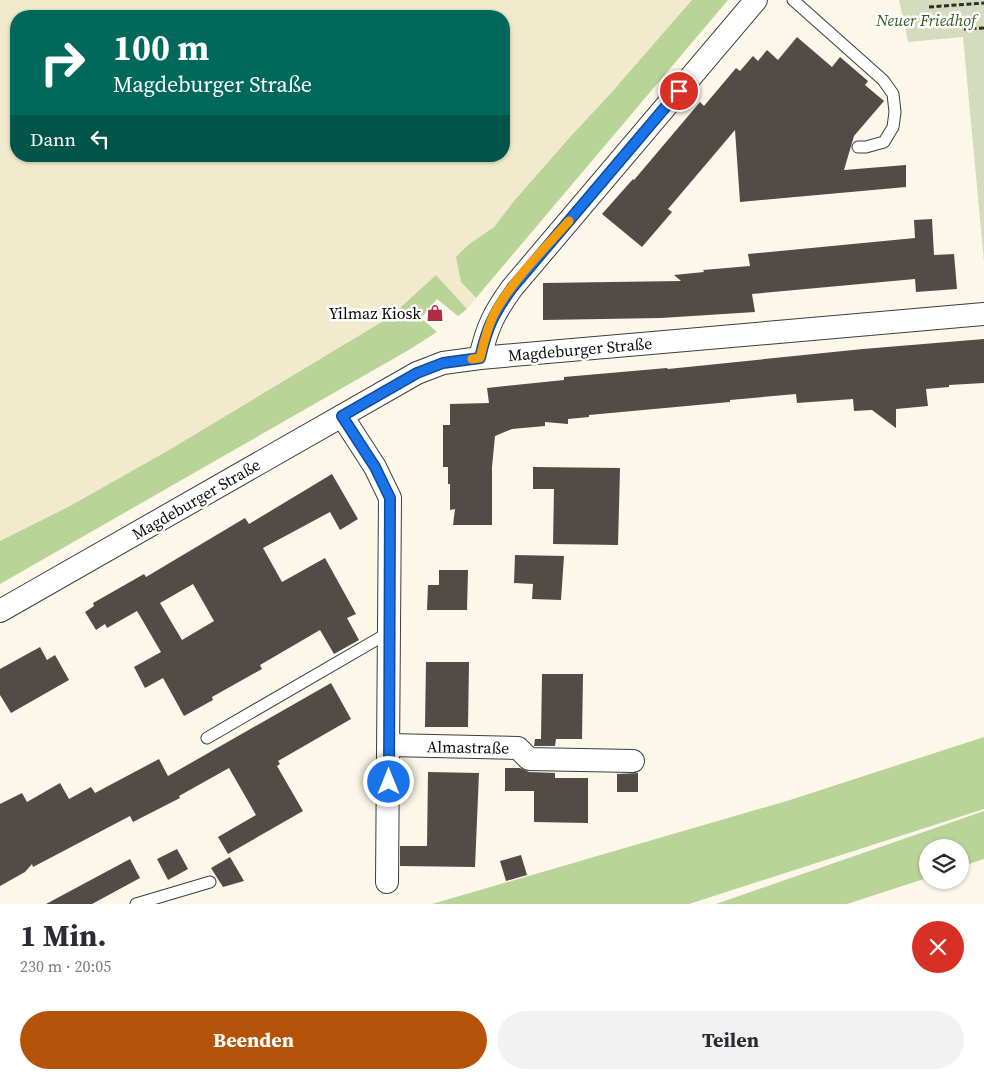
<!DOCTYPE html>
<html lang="de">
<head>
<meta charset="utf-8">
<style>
  :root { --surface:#fff; --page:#f2f2f3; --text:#2b2b33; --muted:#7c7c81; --accent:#b45309 }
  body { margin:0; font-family:"Source Serif 4",serif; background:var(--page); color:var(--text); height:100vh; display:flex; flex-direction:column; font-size:19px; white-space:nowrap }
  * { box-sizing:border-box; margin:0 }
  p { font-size:16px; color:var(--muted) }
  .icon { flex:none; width:28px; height:28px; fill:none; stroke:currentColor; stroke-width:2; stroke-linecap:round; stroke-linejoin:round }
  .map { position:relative; height:904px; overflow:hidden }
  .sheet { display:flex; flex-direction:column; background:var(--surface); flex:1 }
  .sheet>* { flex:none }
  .guide { position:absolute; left:10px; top:10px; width:500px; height:152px; border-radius:20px; box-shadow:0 1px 4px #0004; background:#00695c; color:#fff; overflow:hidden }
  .fabs { position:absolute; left:919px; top:839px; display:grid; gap:10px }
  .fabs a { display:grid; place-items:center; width:50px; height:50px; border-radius:50%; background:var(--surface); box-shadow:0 1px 4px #0004; font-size:25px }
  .pin { position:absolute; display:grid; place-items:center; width:42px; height:42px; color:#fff; margin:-21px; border:2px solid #fff; border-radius:50%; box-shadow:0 1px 5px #0007 }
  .me { position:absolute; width:55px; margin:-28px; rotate:0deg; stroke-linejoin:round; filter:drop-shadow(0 0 4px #0008) }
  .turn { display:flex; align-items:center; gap:18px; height:105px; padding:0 20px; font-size:22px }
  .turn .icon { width:65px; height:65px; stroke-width:2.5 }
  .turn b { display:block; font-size:35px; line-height:42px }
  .then { display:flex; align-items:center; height:48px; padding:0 20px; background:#0003; gap:10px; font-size:19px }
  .round { display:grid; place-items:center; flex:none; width:52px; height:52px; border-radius:26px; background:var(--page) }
  .summary { display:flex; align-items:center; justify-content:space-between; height:85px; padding:0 20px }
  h1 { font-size:30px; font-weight:700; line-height:38px }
  .cta { display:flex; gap:10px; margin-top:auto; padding:10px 20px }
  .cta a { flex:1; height:58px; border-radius:30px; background:var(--accent); color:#fff; font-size:20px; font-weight:700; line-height:58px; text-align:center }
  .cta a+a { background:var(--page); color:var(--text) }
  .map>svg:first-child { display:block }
</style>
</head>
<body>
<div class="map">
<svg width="984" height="904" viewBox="0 0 984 904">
  <rect width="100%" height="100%" fill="#fdf7e9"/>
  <!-- farmland -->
  <path fill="#f1eacc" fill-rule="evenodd" d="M0,0H692L611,93L571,136L514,201L494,227L468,245L461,282L476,299L467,309L436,275L390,317L169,450L70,506L0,541ZM16,16H504V156H16Z"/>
  <!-- forest -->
  <g fill="#b8d497">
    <path d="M692,0H728L476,298L461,282L456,257L468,245L494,227L514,201L571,136L611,93Z"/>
    <path d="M436,275L467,309L458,316L437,299L421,318L437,332L407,351L0,584V541L70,506L169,450L390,317Z"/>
    <path d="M984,737V809L689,904H432L790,800Z"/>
    <path d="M984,811V859L960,867V848H928L927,878L847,904H716Z"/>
  </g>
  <!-- cemetery -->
  <path fill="#d5dcbd" d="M899,0H984V262L963,37L908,42Z"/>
  <!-- building -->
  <g fill="#524b48" fill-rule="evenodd">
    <path d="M797,37L832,67L840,57L868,81L865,85L884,101L854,136L844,170L906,165V187L740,202L735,130L668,209L672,212L642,247L602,214L633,179L634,180L700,102L704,106L736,68L740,71L753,56L758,61L767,50L778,60Z"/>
    <path d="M932,219L934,255L954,254L957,289L916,292L915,279L752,294L755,312L661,318L543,320V283L681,281L674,275L704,272L703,270L750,266L748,254L915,238L914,220Z"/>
    <path d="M984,339V383L949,385V387L926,389L928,406L896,409V428L872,410L854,411L853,399L797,403L796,394L730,400V402L589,415V417L568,419V424L545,422V426L512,429L495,436L492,467V525H453L455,509L450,510V484H448V467H443V425H450V404L489,403L487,388L564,380V377L667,368L668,369L863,349Z"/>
    <path d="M533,467L620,468L618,545L553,544L554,489H533Z"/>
    <path d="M332,474L358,519L340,530L330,512L263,548L282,582L325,558L356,614L347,618L359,640L334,654L320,630L260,665L262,669L212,697L213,700L184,716L163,678L145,688L134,667L161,652L137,611L107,628L105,624L96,630L85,612L94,606L93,603L144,574L146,577L245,518L249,524ZM193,584L214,621L182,640L160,603Z"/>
    <path d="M515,555L564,556L561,600L532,599L533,584L514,583Z"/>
    <path d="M439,570H468L467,610H427L428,585H439Z"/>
    <path d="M40,647L47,660L55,655L69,680L11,713L0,695V669Z"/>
    <path d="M426,662H469L468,727H425Z"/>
    <path d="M542,674H583L582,739H556L555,746H534L535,739H541Z"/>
    <path d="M331,683L351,719L278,761L280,764L277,766L303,811L228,854L218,837L256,815L229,768L179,796L180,798L133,822L130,816L33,867L32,864L25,872L0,886V804L22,793L27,802L60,783L69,799L91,787L95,793L159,759L168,776Z"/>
    <path d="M505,768H520L529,772L555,773V778H588V823L534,822V791H505Z"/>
    <path d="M428,772L479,773L475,867L400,866V846H427Z"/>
    <path d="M638,773V792H617V774Z"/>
    <path d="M177,849L188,869L168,880L157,859Z"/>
    <path d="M521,855L527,875L506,881L500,861Z"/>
    <path d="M230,857L244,881L223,887L211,868Z"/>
    <path d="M130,859L140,878L92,904H46Z"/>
  </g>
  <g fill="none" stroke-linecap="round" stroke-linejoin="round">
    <!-- lane casing -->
    <g stroke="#3d3d3d" stroke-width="13">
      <g id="lane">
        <path d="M793,0L883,80L893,94L895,112L893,127L884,142L866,147H858"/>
        <path d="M207,738L388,633"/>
        <path d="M136,904L210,882"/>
      </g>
    </g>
    <!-- street casing -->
    <g stroke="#3d3d3d" stroke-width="24">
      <g id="street">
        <path d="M480,358C487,327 494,313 512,288L756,0"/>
        <path d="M342,416L375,467L390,498L387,882"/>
        <path d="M0,611L417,373L443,363L480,358L984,314"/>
        <path d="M389,745L518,748L529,759L633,761"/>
      </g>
    </g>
    <!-- path -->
    <g stroke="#2c2c2c" stroke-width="3" stroke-dasharray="5 2.5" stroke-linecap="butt">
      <path d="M929,7L984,3"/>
      <path d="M964,29L984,28"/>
    </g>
    <!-- lane -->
    <use href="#lane" stroke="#fff" stroke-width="11"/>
    <!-- street -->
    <use href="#street" stroke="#fff" stroke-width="22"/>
  </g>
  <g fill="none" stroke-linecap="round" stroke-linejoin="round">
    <!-- route casing -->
    <g stroke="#114b97" stroke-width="12">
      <path id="route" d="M389,782L390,498L375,467L342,416L417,373L443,363L480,358C487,327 494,313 512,288L679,91"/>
    </g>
    <!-- route -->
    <use href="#route" stroke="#1a73e8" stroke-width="9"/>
    <!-- slow -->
    <path stroke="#f59e0b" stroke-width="9" d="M472,359L480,358C484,342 487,328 494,314C510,283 545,248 569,221"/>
  </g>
  <!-- icons -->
  <defs>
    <g id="shop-bare" transform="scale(1.35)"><path d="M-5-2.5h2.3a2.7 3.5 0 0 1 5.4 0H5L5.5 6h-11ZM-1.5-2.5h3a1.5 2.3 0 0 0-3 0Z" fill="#af2d40" stroke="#fff" stroke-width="2.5" paint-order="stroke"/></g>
  </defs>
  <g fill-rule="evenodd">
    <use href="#shop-bare" x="435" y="313"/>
  </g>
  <g text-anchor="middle" stroke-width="5" stroke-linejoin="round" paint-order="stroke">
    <!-- park labels -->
    <g font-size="16" font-style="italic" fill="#335c20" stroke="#fff">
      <text x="926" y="26">Neuer Friedhof</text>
    </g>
    <!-- poi labels -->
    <g font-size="16" fill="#0a0a0a" stroke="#fff" text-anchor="end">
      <text x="421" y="319">Yilmaz Kiosk</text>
    </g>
    <!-- street labels -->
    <g font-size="16" fill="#0a0a0a" stroke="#fff">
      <text transform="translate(580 349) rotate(-5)" y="6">Magdeburger Straße</text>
      <text transform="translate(196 499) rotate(-30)" y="6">Magdeburger Straße</text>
      <text transform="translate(468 747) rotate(1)" y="6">Almastraße</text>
    </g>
  </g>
</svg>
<div class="fabs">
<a><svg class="icon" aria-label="layers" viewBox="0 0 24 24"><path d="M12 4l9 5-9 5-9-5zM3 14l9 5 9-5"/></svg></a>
</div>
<div class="pin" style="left:679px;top:91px;background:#d93025"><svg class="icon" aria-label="arrive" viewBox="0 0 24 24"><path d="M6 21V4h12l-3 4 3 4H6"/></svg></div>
<svg class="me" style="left:389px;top:782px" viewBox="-20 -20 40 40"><circle r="17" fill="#1a73e8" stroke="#fff" stroke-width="3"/><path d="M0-11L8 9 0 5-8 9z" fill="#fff"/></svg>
<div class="guide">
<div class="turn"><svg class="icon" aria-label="right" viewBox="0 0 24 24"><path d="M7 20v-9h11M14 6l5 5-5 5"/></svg><div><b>100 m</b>Magdeburger Straße</div></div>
<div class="then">Dann<svg class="icon" aria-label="left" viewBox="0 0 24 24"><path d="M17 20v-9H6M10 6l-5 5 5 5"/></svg></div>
</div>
</div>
<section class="sheet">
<div class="summary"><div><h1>1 Min.</h1><p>230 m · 20:05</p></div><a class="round" style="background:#d93025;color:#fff"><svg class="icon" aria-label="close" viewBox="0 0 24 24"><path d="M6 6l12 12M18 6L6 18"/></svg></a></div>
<div class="cta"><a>Beenden</a><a>Teilen</a></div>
</section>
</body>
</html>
